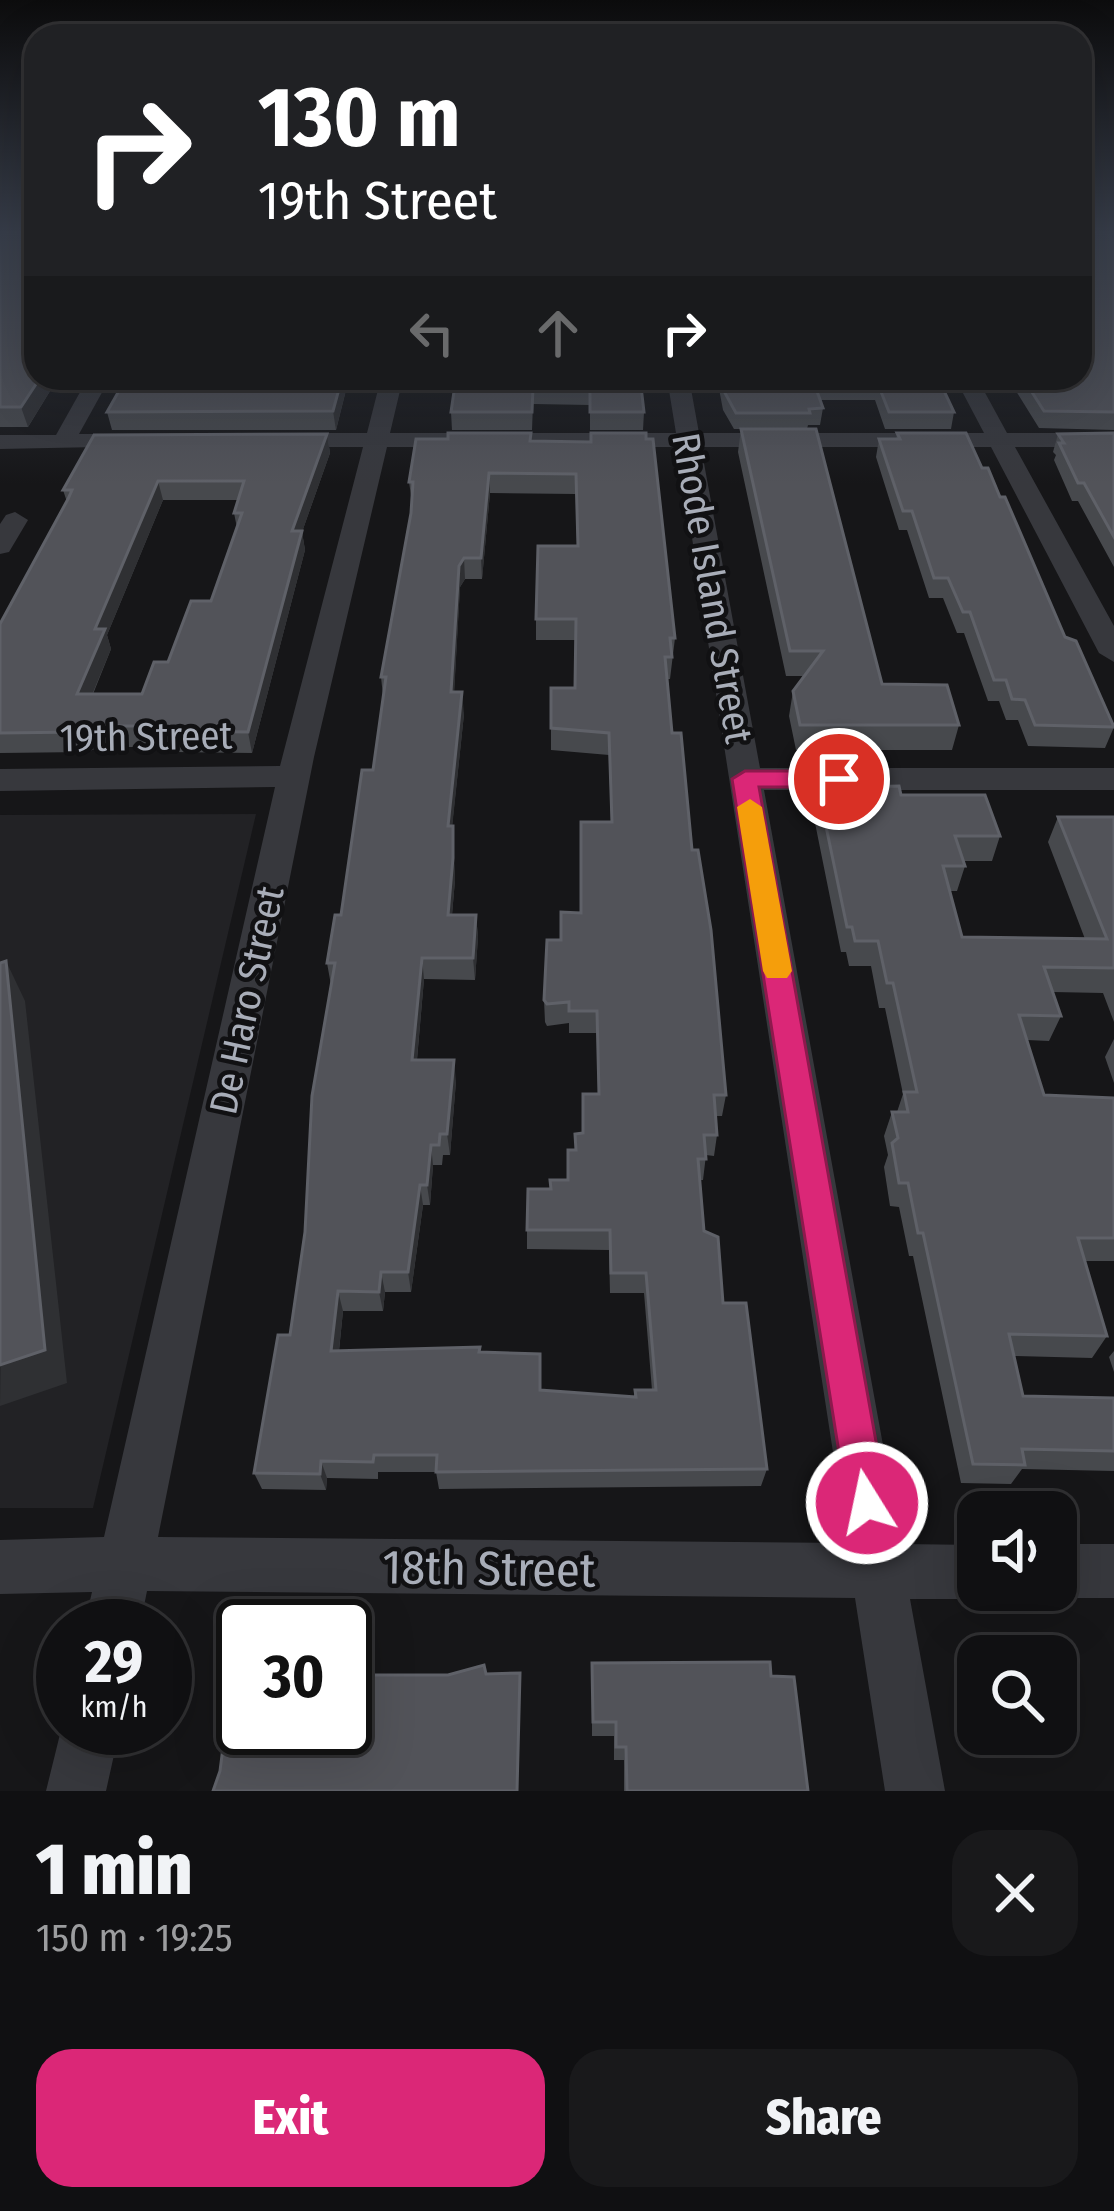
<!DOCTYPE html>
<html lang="en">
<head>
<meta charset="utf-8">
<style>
  :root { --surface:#101012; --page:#19191b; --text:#f1f3f6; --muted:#9c9d9f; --line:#303032; --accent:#db2777 }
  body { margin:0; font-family:"Fira Sans Condensed",sans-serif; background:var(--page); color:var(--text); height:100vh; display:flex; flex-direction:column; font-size:45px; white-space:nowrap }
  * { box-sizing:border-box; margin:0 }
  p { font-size:39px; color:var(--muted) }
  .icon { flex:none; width:66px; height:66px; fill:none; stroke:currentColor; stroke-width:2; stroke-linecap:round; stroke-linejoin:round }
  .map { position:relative; height:1791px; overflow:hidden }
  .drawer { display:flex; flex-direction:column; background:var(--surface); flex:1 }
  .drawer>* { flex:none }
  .guide { position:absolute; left:24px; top:24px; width:1068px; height:366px; border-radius:36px; box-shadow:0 12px 48px #0002,0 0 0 3px var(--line); background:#202124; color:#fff; overflow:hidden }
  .controls { position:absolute; left:957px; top:1491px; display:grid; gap:24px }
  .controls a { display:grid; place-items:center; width:120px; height:120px; border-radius:24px; background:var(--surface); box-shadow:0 12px 48px #0002,0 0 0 3px var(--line); font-size:60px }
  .speed { position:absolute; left:36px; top:1599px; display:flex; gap:24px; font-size:60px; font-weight:700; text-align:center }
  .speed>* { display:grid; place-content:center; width:156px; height:156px; border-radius:50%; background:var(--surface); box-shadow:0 12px 48px #0002,0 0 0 3px var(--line); line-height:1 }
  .speed small { font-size:30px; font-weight:400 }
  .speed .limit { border:6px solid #111; border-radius:18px; background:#fff; color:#111 }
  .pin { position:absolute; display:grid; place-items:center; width:102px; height:102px; color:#fff; margin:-51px; border:6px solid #fff; border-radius:50%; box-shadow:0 3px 12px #0007 }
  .me { position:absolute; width:132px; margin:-66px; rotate:350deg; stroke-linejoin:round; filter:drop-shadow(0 0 9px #0008) }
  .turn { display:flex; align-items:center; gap:42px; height:252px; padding:0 36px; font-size:54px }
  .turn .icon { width:156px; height:156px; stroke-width:2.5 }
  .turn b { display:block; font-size:84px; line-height:102px }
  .lanes { display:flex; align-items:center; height:114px; padding:0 36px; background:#0003; justify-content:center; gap:60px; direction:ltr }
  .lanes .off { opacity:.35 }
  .round { display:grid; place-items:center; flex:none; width:126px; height:126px; border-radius:36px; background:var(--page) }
  .summary { display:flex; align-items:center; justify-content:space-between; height:204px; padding:0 36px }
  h1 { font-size:72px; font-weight:800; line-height:90px }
  .action { display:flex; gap:24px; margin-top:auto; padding:24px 36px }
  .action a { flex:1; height:138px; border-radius:36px; background:var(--accent); color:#fff; font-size:48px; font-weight:800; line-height:138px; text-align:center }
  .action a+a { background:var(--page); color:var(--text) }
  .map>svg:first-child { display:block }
</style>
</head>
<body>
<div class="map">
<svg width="1114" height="1791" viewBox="0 0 1114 1791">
  <rect width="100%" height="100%" fill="#161618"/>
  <!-- built -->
  <path fill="#222225" d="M256,814L93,1508H0V815Z"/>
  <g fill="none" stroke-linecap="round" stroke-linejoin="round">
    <!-- minor -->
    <g fill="#37383d" fill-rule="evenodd">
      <path d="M1104,233H1114V240L1108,239Z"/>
      <path d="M88,378H110L79,434H140L152,441L148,446L0,449V435H56Z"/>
      <path d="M381,378H403L390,433H676L667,378H689L699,433H984L955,378H977L1007,433H1114V447H1015L1114,626V662L1099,653L991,447H701L760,768H1114V790H764L901,1544L978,1545V1590H998L978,1599H910L945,1791H885L855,1598L147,1591L140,1626H84L92,1592L0,1594V1540L104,1537L275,787L0,791V769L280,766L363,447H280L268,440L280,433H367ZM387,447H678L847,1543L158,1537L314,757Z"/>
      <path d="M15,512L28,520L9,552L0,554V524L6,515Z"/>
      <path d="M1056,1544H1114V1598H1056L1037,1590H1056Z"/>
      <path d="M63,1722V1728H120L106,1791H46Z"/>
    </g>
  </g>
  <!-- wall -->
  <g fill="#47494d" fill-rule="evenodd">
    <path d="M0,233L36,378H58L28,427H0Z"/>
    <path d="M1114,241V430L1039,428L1008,378H1080Z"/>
    <path d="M144,378H349L336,430H112L107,412L141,382Z"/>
    <path d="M456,378H640L644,412L643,430H590V405L533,404L532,430H452L451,412Z"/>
    <path d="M717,378H938L954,412L951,429H885L875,400H820L823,408L820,425H808L807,429H734L723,410Z"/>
    <path d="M741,429L882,684L959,725L952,750H796L789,716L793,691L804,676H786L738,452Z"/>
    <path d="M897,433L1065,637L1114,727L1105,748L1028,746L1018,720H1006L999,701H988L964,633H957L943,598H929L907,530H899L876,457L879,439H896Z"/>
    <path d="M1114,433V567L1078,501H1072L1054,460L1056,455L1053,452L1058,434Z"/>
    <path d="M327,434L330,453L302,532L305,550L252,753L175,752L174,747H103L85,752L0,753V624L67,502L63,490ZM163,500H238L234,513L237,528L211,601L168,662L142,694H93L111,649L107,635Z"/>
    <path d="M531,441L591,442L675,638L670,679H667L672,733L692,850L726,1095L722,1116H716L717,1135L714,1156L706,1155L703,1180H700L704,1231L767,1469L761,1486L439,1489L436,1472H378V1479L327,1478L326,1490L262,1489L254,1473L290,1335L305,1232L331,985L327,963L341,915L373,770L383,696L381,677L411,513L412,502L409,482ZM490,493L576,494L577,546L536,619V640H575V688H551V750L609,755L611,822L581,913L561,940L544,1000L545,1022L547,1026L569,1023V1033H597L598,1094L576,1150L568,1180L551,1189L527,1230V1249L609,1250L610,1293H644L652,1390H635L634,1397L540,1390L480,1352L339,1351L343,1311H383L385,1292H411L423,1205H430L433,1165H442L443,1155H450L456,1081L417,1060L424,979L475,980L478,937L476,915H452L455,880L452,826L464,714L454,692L460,587L465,579H482Z"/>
    <path d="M818,788L901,795L1000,836L992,861H964L965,866L957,891H950L962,937L1085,939L1048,842L1058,817H1114V1022L1103,993L1053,992L1061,1016L1049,1041L1027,1040L1044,1095L1114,1098V1261H1085L1107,1336L1092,1358L1014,1356L1023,1396L1114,1398V1471L1022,1469L1011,1484L961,1483L913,1256H909L899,1207L890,1206L884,1167L888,1155L884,1136L892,1112H897L903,1094L885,1008H879L871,966H849L846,952H841L813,813Z"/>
    <path d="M1114,1039V1083L1105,1057Z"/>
    <path d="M1114,1351V1372L1109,1357Z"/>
    <path d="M592,1663L771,1676L808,1791H624V1760H614V1736H592Z"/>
  </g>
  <!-- shaded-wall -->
  <g fill="#2f3033">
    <path d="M40,378H58L28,427L21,407Z"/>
    <path d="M342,378H349L336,430L333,411Z"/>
    <path d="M327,434L330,453L302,532L305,550L252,753L248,732L292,531Z"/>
    <path d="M489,473L490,493L482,579L481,558Z"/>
    <path d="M158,481L163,500L107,635L111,649L84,714L77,694L95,629Z"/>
    <path d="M464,558L465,579L460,587L453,714L451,692L459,566Z"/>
    <path d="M462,692L464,714L450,848L448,826Z"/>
    <path d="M96,726L103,747L85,752L78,732Z"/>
    <path d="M453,826L455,880L450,937L448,915Z"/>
    <path d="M476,915L478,937L475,980L473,958Z"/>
    <path d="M422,958L424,979L415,1081L412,1060Z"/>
    <path d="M6,961L25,1001L67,1383L0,1406Z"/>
    <path d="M454,1060L456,1081L450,1155L447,1134Z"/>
    <path d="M431,1145L433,1165L430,1205L427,1185Z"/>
    <path d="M420,1185L423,1205L411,1292L408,1272Z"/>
    <path d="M381,1272L385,1292L383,1311L379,1292Z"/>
    <path d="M338,1291L343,1311L337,1369L331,1351Z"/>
    <path d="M321,1461L327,1478L326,1490L320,1474Z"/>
  </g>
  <!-- building -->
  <g fill="#525359" stroke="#5f6168" stroke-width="3" fill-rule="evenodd">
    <path d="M0,233H36V378H40L21,407H0Z"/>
    <path d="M1080,233H1106L1114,241V412L1044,411L1023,378H1080Z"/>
    <path d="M144,378H342L333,411L107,412L124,382H141Z"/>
    <path d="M456,378H640L644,412H590V388L533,387L532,412H451Z"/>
    <path d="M721,378H938L954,412H889L878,384L814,383L823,408L809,409L810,413H736L725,393Z"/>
    <path d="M741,429H816L882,684L947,685L959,725H800L793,691L823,651H790Z"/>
    <path d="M448,433H531L530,441L591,442V433H646V439H653L675,638H670L672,657H665L672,733H681L692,850H698L711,930L726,1095H714L717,1135H704L706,1159H698L704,1231L718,1237L723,1303H746L767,1469L436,1472L437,1455H374L373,1462L321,1461L320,1474L254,1473L278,1335H290L305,1232L312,1096L335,963H327L335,915H341L362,770H373L386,677H381L411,513L413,482H409L416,439H448ZM489,473L576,474L578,546H538L536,619H576L575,688H551V728L609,733L612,822H581V913L561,912V940H547L544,1000L547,1004L569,1002V1011H597L599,1094H583V1133L575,1134L576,1150H568V1180H550L551,1189H528L527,1230H610L611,1273H646L656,1390H635L636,1397L540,1390V1354L479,1352L480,1347L331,1351L338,1291L379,1292L381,1272H408L420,1185H427L431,1145H439L440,1134H447L454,1060H412L422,958H473L476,915H448L453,858V826H448L462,692H451L459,566L464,558H481Z"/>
    <path d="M897,433H966L982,468H988L1000,497H1005L1065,637L1076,641L1114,727L1035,725L1025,700L1012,699L1006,680H994L970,612H963L948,578H934L912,511H903L879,439H900Z"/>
    <path d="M1114,433V537L1084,483H1078L1059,443H1064L1058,434Z"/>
    <path d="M327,434L292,531H302L248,732L169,731L171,726H96L78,732L0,733V624L68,499L72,490H63L94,435ZM158,481H244L234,513H242L211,601H191L168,662H154L142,694H77L105,629H95Z"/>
    <path d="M899,786L901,795H985L1000,836H955L965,866H943L962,937L1107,939L1058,817H1114V968L1044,967L1061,1016L1019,1015L1044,1095L1114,1098V1238H1078L1107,1336L1009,1334L1023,1396L1114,1398V1451L1022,1449L1025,1465L973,1464L923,1233H918L908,1183H899L892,1143L898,1138L892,1112H908L904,1092H917L893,983H887L878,941H855L852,927H847L818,788Z"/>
    <path d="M6,961L45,1350L0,1365V963Z"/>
    <path d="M770,1662L771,1676L794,1677L808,1791H627L626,1747H616V1722H593L592,1663Z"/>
    <path d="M484,1665L486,1674L520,1673L517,1791H213L220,1771L226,1724L222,1682L243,1674V1728H345V1675H448Z"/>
  </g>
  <!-- sky -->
  <linearGradient id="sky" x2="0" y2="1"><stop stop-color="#0c0c0d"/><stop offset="0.48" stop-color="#363c48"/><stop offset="1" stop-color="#363c48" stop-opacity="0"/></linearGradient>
  <rect width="1114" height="484" fill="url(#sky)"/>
  <!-- route -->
  <path fill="#db2777" stroke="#8e194d" stroke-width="3" d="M745,771H839L852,779L839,787H759L887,1503L881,1517L867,1523L853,1517L847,1503L732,779Z"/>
  <!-- slow -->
  <path fill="#f59e0b" d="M750,799L762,807L792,971L787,978H767L763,971L737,807Z"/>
  <g text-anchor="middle" stroke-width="9" stroke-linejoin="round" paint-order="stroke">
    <!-- street labels -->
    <g font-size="39" fill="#a8adb8" stroke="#111113">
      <text transform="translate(713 588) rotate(80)" y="14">Rhode Island Street</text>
      <text transform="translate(146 736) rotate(-1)" y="14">19th Street</text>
      <text transform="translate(246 1000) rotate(-78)" y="14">De Haro Street</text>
    </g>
    <!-- near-street labels -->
    <g font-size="48" fill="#a8adb8" stroke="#111113">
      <text transform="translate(489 1568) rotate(1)" y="17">18th Street</text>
    </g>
  </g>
</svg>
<div class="controls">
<a><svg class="icon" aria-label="sound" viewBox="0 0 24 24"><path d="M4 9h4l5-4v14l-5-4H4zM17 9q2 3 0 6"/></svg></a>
<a><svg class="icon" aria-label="search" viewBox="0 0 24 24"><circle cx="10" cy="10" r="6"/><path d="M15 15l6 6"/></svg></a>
</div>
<div class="speed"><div>29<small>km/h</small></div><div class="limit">30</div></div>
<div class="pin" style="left:839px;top:779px;background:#d93025"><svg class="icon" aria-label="arrive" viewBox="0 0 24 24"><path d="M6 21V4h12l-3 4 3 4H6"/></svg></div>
<svg class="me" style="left:867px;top:1503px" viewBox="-20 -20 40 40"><circle r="17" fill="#db2777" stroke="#fff" stroke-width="3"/><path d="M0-11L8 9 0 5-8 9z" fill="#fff"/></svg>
<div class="guide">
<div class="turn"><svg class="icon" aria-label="right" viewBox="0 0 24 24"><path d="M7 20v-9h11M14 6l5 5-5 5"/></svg><div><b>130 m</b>19th Street</div></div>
<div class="lanes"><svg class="icon off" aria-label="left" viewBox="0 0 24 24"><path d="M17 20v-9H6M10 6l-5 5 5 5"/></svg><svg class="icon off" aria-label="ahead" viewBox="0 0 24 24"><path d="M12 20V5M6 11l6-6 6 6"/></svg><svg class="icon" aria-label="right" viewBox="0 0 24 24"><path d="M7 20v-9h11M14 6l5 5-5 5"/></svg></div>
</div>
</div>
<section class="drawer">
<div class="summary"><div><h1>1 min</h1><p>150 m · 19:25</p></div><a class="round"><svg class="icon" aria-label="close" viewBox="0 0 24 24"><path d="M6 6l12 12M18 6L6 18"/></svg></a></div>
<div class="action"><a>Exit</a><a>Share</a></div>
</section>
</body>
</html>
